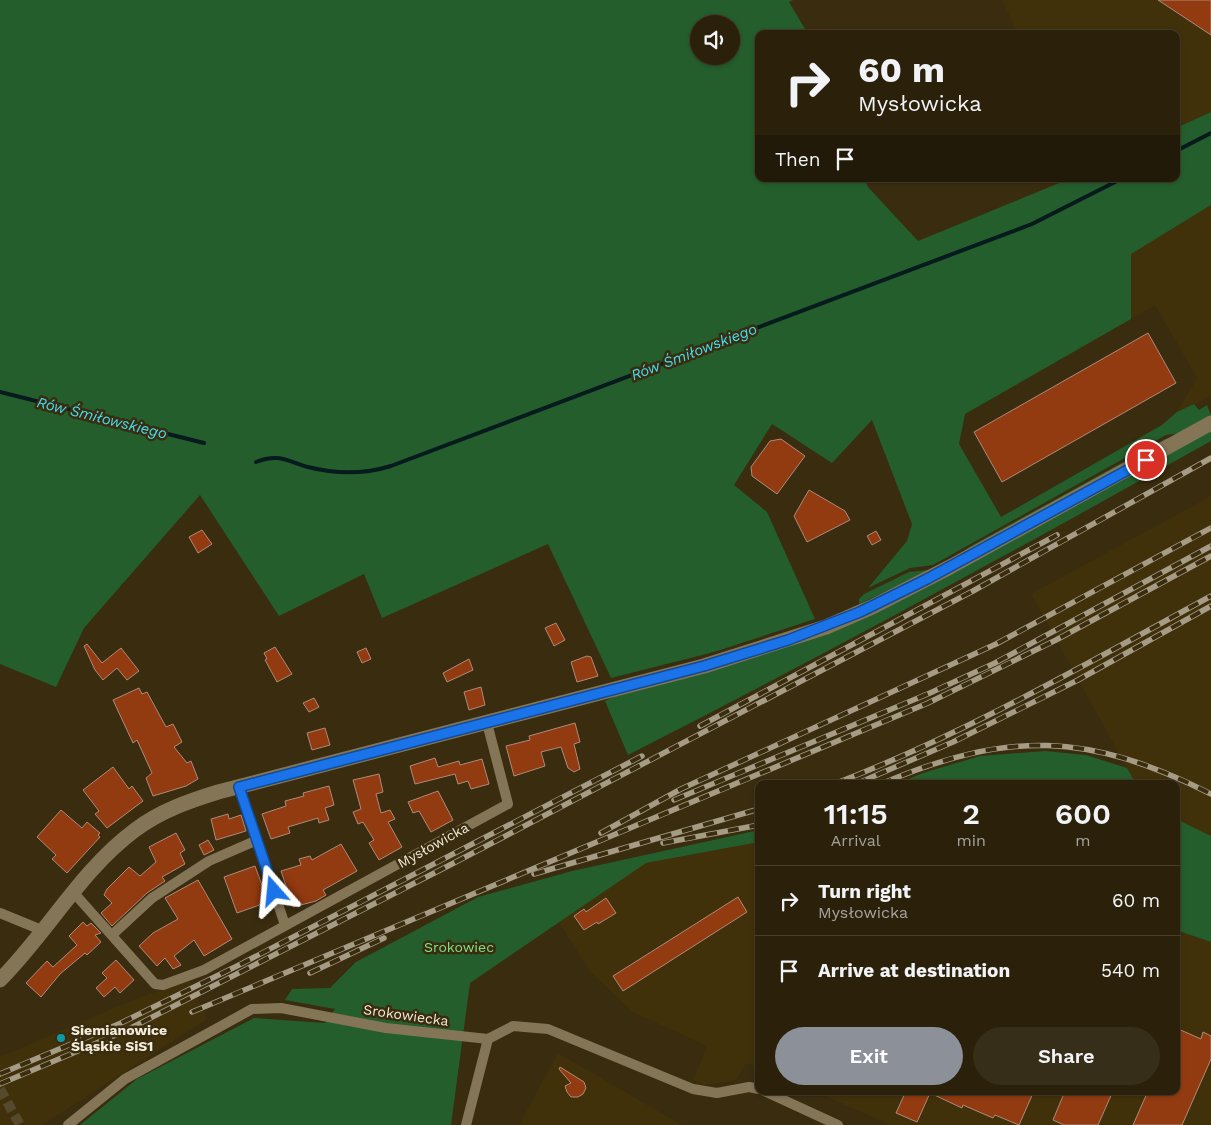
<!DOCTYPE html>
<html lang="en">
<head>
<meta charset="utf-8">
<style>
  :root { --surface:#2b210b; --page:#372e19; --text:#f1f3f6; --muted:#a6a39d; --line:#473e2c; --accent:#8c9099 }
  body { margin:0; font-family:"Work Sans",sans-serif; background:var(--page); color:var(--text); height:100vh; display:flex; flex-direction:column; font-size:19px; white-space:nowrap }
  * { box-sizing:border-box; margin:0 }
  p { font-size:16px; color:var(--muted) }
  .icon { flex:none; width:28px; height:28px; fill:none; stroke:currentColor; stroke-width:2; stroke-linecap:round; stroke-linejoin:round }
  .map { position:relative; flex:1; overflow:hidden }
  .side { position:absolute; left:755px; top:780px; width:425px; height:315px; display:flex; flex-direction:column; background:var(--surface); border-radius:10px; box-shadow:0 1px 4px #0004,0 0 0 1px var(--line) }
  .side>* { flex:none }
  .guide { position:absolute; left:755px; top:30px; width:425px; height:152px; border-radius:10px; box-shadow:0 1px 4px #0004,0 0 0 1px var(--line); background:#2b210b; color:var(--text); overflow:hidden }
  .tools { position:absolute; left:690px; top:15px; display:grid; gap:10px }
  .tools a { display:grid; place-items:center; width:50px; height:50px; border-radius:50%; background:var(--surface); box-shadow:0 1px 4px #0004,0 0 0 1px var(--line); font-size:25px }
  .pin { position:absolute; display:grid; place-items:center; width:42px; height:42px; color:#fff; margin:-21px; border:2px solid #fff; border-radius:50%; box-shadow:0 1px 5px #0007 }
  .me { position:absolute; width:55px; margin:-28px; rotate:342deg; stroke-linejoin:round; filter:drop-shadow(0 0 4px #0008) }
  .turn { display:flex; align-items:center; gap:18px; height:105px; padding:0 20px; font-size:22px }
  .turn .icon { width:65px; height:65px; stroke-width:2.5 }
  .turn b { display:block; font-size:35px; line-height:42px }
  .then { display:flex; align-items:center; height:48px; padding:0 20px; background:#0003; gap:10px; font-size:19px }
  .eta { display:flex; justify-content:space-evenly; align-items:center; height:85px; text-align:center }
  .eta b { font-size:30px; font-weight:600; line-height:35px }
  .button { display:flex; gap:10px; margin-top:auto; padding:10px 20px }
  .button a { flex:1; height:58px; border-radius:30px; background:var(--accent); color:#fff; font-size:20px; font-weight:600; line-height:58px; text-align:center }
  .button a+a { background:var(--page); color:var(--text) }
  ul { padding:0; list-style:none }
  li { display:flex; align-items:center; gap:15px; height:70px; padding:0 20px; border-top:1px solid var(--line) }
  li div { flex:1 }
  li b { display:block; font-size:19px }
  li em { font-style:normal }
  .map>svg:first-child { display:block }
</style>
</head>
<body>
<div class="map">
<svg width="1211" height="1125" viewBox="0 0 1211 1125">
  <rect width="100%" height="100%" fill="#392c0f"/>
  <!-- built -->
  <g fill="#41310b">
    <path d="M1002,0H1211V112L1176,128V34H1018Z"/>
    <path d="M1211,205V397L1177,412L1197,378L1155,305L1131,319V254Z"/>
    <path d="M1211,496V837L1176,819V784H1136L1031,594Z"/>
    <path d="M759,842V1068L746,1063L736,1080L705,1085L693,1080L707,1046L633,1012L589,970L559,922L646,863Z"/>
    <path d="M1176,930L1211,942V1125H891L813,1091H1176Z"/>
    <path d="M190,980L207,1019L42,1125H0V1057L135,999Z"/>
    <path d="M558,1053L682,1125H519Z"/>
  </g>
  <!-- green -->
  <g fill="#245e2c" fill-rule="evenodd">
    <path d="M0,0H793L789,2L808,34H759V179H865L868,187L918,241L1069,179H1176V128L1211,112V205L1131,254V319L965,414L959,444L1001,517L1162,425L1177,412L1194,404L1199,410L1207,405L1211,416L1181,433L1166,435L933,565L910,568L868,588L907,541L912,524L872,420L832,463L772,424L734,485L767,512L815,619L714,652L611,678L548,544L382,618L364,574L279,616L200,495L84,628L56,687L0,664ZM699,24H731V56H699Z"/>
    <path d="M1211,430V441C1018,549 825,655 628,755L605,701L615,696L741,662L829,633L953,573Z"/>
    <path d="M1174,437L942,565L859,604V599L864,594L909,572L928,570L959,555L969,547L1165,439Z"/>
    <path d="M1045,751L1086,755L1127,768L1136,784H897L923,773L980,756Z"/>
    <path d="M1176,819L1211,836V942L1176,930Z"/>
    <path d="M759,830V842L646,863L470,983L451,1125H80L137,1079L254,1018L325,1023L335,1009L285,1000L292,989L330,988L356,962L478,897L572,871Z"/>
  </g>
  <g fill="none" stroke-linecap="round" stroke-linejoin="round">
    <!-- stream -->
    <g stroke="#071a1d" stroke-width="4">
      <path d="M1176,151L1211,133"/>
      <path d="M0,392L204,443"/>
      <path d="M256,462C279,453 287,461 308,467C335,474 365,474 391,466L1032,224L1121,179"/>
    </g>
  </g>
  <!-- building -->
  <g fill="#923a10" stroke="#ae8b7d">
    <path d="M1158,0H1211V35Z"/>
    <path d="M1148,333L1176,383L1002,482L974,432Z"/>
    <path d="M781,439L805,456L777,494L752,476L751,467L770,441Z"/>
    <path d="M809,490L845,511L850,520L807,542L794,516Z"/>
    <path d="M202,530L212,544L198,553L189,537Z"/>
    <path d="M876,531L881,540L872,545L867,536Z"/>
    <path d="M556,623L565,640L554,646L545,628Z"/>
    <path d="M87,644L102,663L121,648L139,671L127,680L117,668L103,680L95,670L84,646Z"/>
    <path d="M275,647L292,674L277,682L265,660L267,659L264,653Z"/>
    <path d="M366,648L371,659L362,663L357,652Z"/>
    <path d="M587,656L591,657L598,676L577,682L571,662Z"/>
    <path d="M469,659L473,670L447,682L443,673Z"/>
    <path d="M481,687L485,705L469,710L464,692Z"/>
    <path d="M139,688L142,694L147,692L166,727L173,724L182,742L174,747L187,763L191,761L198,779L186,786L153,796L146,778L152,773L137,740L133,743L113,700Z"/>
    <path d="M314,698L319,707L309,712L303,703Z"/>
    <path d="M575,723L580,742L574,744L580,769L574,772L568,768L561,747L541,752L545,766L514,776L506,746L530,740L529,736Z"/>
    <path d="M325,728L330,745L312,750L307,733Z"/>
    <path d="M435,758L438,767L459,761L460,765L482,759L489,784L471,789L468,781L458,784L455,774L415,784L410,766Z"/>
    <path d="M113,767L129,789L132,786L143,801L107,828L95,814L99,811L83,790Z"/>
    <path d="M379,774L383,792L376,794L381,813L390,810L395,819L388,822L402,847L379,860L369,843L374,840L363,822L358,824L353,812L361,809L353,780Z"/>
    <path d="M329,786L334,805L325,808L329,820L319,823L318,818L288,827L290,833L271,839L262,814L286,806L285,801L304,796L303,793Z"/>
    <path d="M438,791L453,820L431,832L419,811L413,813L408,802Z"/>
    <path d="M61,810L82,828L87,822L100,833L98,835L100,837L67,873L52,859L56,855L37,837Z"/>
    <path d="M228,814L229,819L241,815L246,831L216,840L211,819Z"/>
    <path d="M176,833L185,850L180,853L185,864L162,877L165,881L147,893L112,926L101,913L112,903L104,895L107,889L129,867L140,876L156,862L149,847Z"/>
    <path d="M208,840L214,850L204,855L199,845Z"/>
    <path d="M341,844L357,871L323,890L326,895L316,901L293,907L281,871L301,865L299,859L310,856L312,860Z"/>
    <path d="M255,866L268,902L237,913L224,877Z"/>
    <path d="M198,880L232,939L204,956L194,940L174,956L181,965L173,969L165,958L157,966L139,946L153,933L178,919L165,898Z"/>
    <path d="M738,897L747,912L623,991L613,976Z"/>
    <path d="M606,898L616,913L598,924L597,922L584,930L574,916L584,909L586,912Z"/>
    <path d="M83,922L87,926L91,923L101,933L95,935L101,942L87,955L85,953L60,974L41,997L26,983L47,961L53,967L77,945L69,936Z"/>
    <path d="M116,960L134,980L120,993L115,987L104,997L96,988L107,978L102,973Z"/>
    <path d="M1176,1028L1201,1039L1203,1032L1211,1036V1059L1182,1125H1133L1148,1091H1176Z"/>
    <path d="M560,1067L584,1082L586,1088L583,1094L578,1097H571L567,1092L565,1086L571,1083L559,1069Z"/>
    <path d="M906,1091H1034L1019,1125L995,1115L993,1118L963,1105L962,1108L930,1093L917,1122L896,1113Z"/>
    <path d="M1065,1091H1113L1098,1125H1064L1053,1120Z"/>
  </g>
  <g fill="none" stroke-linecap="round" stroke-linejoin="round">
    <!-- street-tunnel -->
    <path stroke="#55492e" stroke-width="10" stroke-dasharray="10 5" stroke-linecap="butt" d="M0,1089L20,1125"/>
    <!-- street -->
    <g stroke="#847557" stroke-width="10">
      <path d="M239,787L285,925"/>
      <path d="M74,893L155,984L163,985L204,970L508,804L487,723"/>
      <path d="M0,913L44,931"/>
      <path d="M112,935L152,898L209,861L257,840"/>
      <path d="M764,1091L838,1125"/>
      <path d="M68,1125L125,1079L252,1009L281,1008L386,1028L488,1039L513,1026L548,1029L693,1089L717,1093L749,1087L759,1089"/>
      <path d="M466,1125L488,1039"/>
    </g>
    <!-- secondary -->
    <path stroke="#847557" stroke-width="15" d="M0,980C47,933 81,870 135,830C160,811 189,801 218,792L704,666L826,627L872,607L950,567L1211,423"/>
    <!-- rail casing -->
    <g stroke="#a69c86" stroke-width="5.5">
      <g id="rail">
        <path d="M700,726L1057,535"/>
        <path d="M834,784C965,734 1088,663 1211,596"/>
        <path d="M856,784L953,742L1078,680L1211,606"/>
        <path d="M881,784C1008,730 1088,732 1211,794"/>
        <path d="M674,800L930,693L995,663L1211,546"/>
        <path d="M601,833L681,789L996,644L1211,528"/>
        <path d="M663,843L759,825"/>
        <path d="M534,874L759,809"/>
        <path d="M310,973L384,938"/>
        <path d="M192,1012L928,703L1056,640L1211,556"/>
        <path d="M0,1074L121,1023L241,964L642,756"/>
        <path d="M0,1084L125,1031L448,866L973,591L1211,458"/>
      </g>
    </g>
    <!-- rail -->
    <use href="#rail" stroke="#392c0f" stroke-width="4" stroke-dasharray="11" stroke-linecap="butt"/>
  </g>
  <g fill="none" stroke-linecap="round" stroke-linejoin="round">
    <!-- route casing -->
    <g stroke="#114b97" stroke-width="12">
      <path id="route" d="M274,891L239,787L704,666L788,640L860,612L927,579L1146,460"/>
    </g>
    <!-- route -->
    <use href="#route" stroke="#1a73e8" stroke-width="9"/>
  </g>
  <!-- markers -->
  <circle fill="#0f9aa8" stroke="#392c0f" stroke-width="2" cx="61" cy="1038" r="5"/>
  <g text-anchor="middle" stroke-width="5" stroke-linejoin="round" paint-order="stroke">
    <!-- street labels -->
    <g font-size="14" fill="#f4ecdb" stroke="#392c0f">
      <text transform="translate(433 845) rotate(-29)" y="5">Mysłowicka</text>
      <text transform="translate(406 1015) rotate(8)" y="5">Srokowiecka</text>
    </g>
    <!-- park labels -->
    <g font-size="14" fill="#7de488" stroke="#392c0f">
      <text x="459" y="952">Srokowiec</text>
    </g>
    <!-- poi labels -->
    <g font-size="14" font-weight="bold" fill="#f4ecdb" stroke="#392c0f" text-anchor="start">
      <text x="71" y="1035">Siemianowice<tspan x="71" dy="16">Śląskie SiS1</tspan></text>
    </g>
    <!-- water labels -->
    <g font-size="15" font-style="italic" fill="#43def1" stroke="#392c0f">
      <text transform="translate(694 352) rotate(-21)" y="5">Rów Śmiłowskiego</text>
      <text transform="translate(102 418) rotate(14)" y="5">Rów Śmiłowskiego</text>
    </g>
  </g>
</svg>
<div class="tools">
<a><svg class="icon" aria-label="sound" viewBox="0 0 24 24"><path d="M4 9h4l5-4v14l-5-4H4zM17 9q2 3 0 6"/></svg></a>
</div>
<div class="pin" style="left:1146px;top:460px;background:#d93025"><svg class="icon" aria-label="arrive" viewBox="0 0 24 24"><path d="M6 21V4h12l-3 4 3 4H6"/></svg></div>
<svg class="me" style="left:274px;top:891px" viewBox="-20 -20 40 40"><path d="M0-17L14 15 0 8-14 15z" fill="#1a73e8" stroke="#fff" stroke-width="4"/></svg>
<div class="guide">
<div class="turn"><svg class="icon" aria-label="right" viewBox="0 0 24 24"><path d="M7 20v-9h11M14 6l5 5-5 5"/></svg><div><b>60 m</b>Mysłowicka</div></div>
<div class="then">Then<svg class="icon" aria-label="arrive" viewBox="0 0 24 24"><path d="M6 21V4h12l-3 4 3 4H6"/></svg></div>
</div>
<section class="side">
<div class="eta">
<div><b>11:15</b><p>Arrival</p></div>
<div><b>2</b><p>min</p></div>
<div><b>600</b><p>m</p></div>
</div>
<ul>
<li><svg class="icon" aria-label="right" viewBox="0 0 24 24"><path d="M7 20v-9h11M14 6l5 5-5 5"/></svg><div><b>Turn right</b><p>Mysłowicka</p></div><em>60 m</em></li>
<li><svg class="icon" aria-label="arrive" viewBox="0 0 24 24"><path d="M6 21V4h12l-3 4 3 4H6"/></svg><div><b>Arrive at destination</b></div><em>540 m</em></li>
</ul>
<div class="button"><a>Exit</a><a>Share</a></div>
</section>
</div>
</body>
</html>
